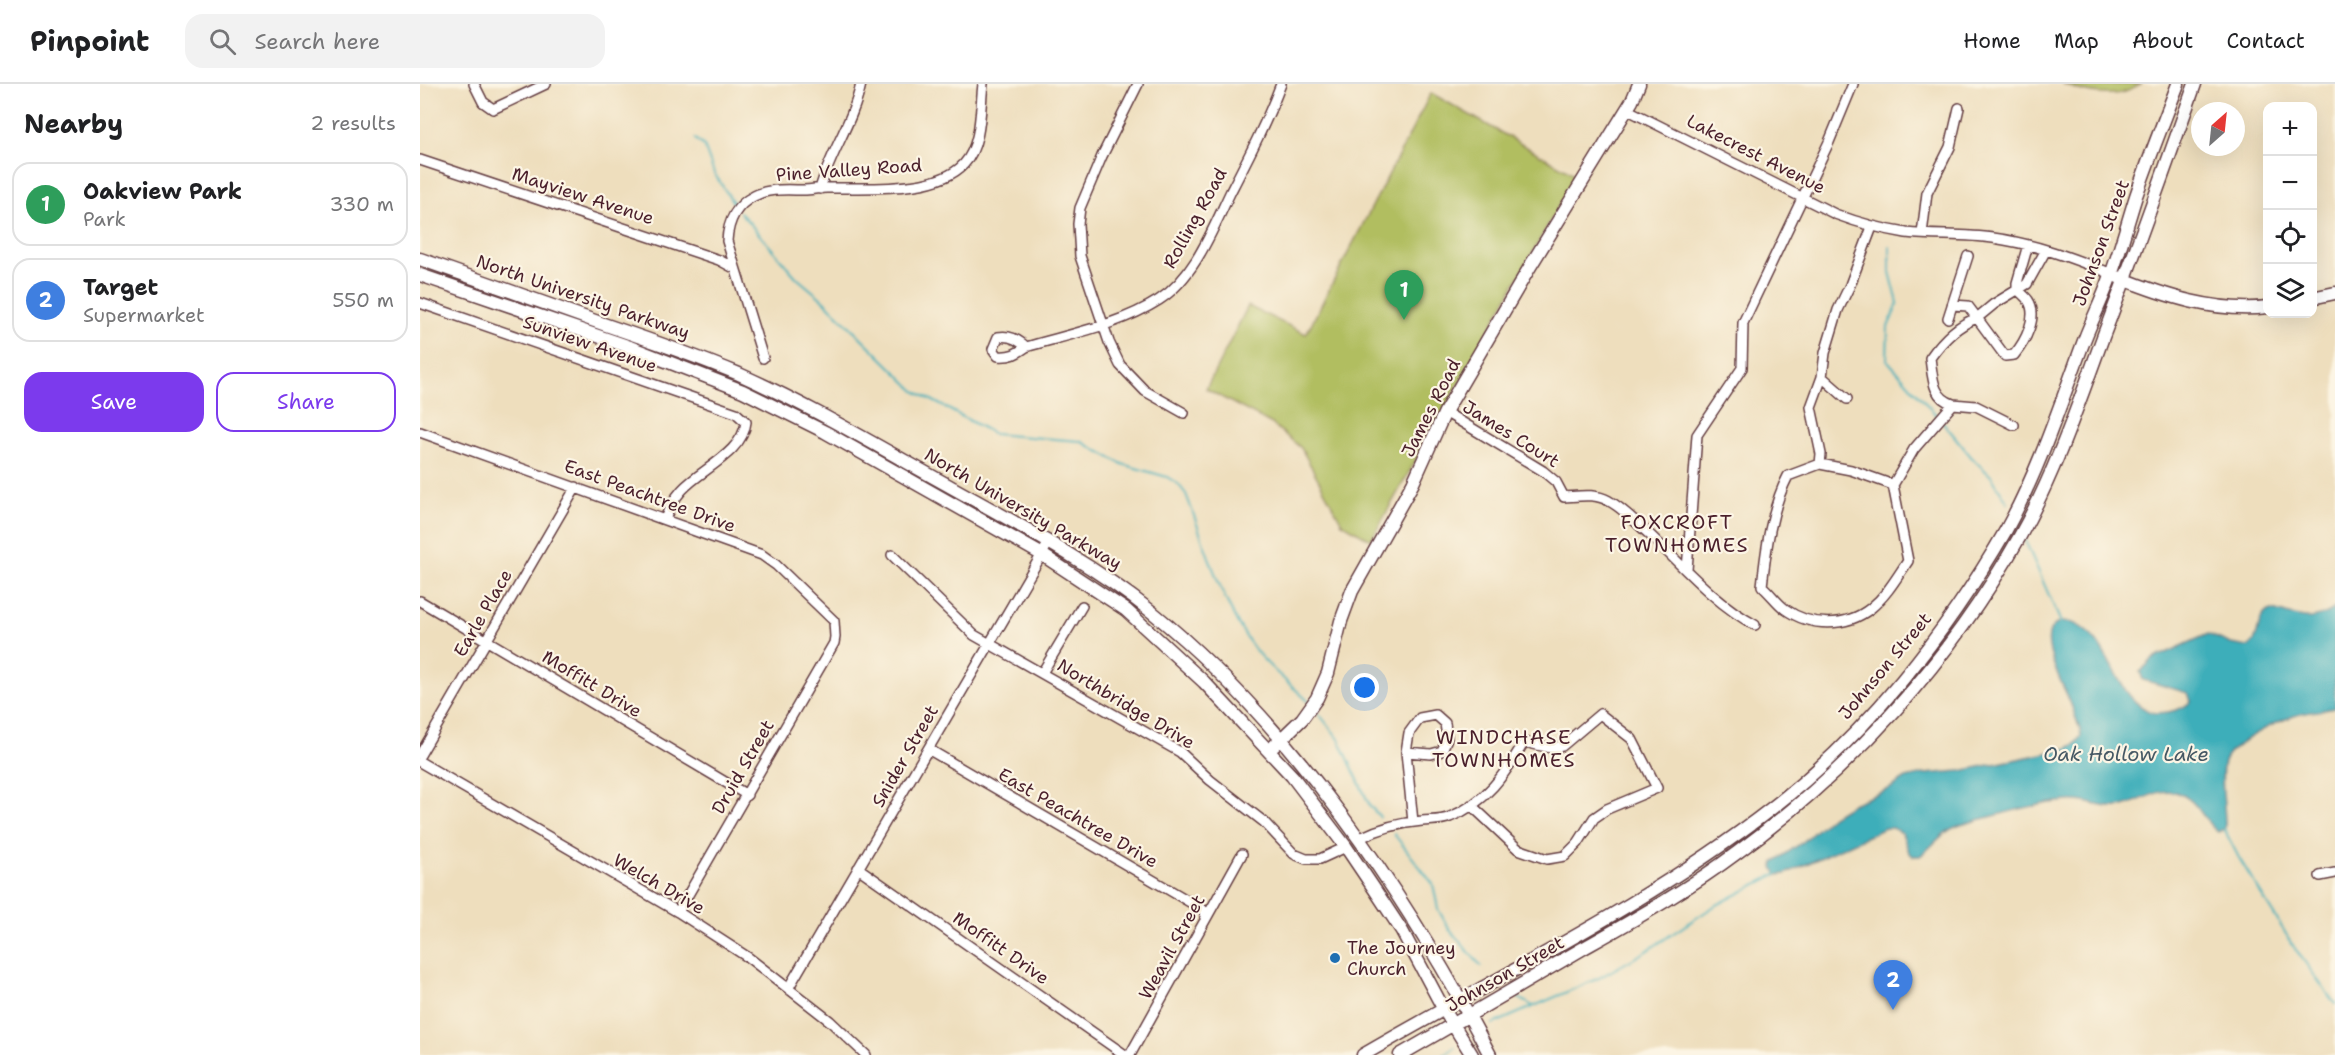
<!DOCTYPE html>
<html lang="en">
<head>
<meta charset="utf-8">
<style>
	:root { --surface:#fff; --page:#f2f2f2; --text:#202124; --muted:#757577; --line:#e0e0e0; --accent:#7c3aed }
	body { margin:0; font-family:"Shantell Sans",sans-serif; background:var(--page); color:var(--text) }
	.controls { position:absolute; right:18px; top:18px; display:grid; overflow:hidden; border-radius:12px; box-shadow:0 6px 24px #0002 }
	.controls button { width:54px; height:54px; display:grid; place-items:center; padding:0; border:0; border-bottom:2px solid var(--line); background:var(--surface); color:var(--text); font:30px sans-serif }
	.compass { position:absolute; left:1771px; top:18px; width:54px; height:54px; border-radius:50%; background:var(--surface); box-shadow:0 6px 24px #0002; rotate:27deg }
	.you { position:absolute; left:945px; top:604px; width:21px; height:21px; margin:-15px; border:4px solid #fff; border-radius:50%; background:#1a73e8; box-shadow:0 0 0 9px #1a73e833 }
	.badge { display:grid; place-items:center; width:39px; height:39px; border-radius:50%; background:var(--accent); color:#fff; font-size:20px; font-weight:700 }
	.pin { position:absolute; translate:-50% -50px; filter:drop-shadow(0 2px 3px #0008) }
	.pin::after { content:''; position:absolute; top:32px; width:21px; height:18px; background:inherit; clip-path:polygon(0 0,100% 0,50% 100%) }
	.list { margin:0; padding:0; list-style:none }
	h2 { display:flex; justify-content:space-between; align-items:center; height:78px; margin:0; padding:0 24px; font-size:26px }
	h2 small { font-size:20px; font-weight:400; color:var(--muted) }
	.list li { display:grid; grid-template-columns:39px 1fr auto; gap:18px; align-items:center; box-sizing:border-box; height:84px; margin:0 12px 12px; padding:0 12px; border:2px solid var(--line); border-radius:18px }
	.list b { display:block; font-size:22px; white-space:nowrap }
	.list p { margin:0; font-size:20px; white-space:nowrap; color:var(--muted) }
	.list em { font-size:20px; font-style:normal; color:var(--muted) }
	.actions { display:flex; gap:12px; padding:18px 24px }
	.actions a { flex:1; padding:14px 0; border:2px solid var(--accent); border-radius:18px; text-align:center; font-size:21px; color:var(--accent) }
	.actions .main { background:var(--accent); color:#fff }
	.icon { flex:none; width:33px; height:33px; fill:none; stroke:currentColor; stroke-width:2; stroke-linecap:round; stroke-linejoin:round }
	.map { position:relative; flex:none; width:1915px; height:971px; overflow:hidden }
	header { display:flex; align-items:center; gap:36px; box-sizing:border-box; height:84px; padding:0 30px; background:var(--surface); border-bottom:2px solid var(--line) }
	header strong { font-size:28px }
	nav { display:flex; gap:33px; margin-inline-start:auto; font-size:21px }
	.search { width:420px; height:54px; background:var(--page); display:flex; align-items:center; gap:15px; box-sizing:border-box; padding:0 21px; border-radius:18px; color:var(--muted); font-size:22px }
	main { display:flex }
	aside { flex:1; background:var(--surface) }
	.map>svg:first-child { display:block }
</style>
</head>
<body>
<header>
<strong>Pinpoint</strong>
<div class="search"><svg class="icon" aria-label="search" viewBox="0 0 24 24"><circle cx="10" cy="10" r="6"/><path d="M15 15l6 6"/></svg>Search here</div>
<nav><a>Home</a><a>Map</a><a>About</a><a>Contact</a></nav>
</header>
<main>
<aside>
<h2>Nearby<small>2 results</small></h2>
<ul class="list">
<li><span class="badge" style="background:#2e9e5b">1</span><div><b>Oakview Park</b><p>Park</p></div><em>330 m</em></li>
<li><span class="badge" style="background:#3f7fe0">2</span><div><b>Target</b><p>Supermarket</p></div><em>550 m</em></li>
</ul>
<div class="actions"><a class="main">Save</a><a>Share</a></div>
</aside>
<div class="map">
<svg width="1915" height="971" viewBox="0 0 1915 971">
	<rect width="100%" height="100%" fill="#fcf5e5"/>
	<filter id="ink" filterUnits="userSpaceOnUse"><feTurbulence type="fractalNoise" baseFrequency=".0167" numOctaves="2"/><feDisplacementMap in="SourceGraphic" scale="12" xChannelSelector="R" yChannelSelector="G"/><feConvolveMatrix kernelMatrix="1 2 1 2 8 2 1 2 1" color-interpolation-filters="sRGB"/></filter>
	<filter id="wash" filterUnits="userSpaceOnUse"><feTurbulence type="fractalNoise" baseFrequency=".008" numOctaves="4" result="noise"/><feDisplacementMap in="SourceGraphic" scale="24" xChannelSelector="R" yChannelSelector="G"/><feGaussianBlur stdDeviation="1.35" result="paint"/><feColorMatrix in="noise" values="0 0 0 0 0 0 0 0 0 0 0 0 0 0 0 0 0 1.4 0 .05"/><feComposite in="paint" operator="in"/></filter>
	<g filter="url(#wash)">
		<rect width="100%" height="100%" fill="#eedebd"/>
		<path fill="#b1be60" stroke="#7e6e46" stroke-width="1.5" d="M1643 0H1720C1701 17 1665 10 1643 0Z
			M1011 9 1156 91 951 456 922 439 881 364 852 340 786 305 828 222 886 250Z"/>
		<path fill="#3eaeba" stroke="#446672" stroke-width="1.5" d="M1915 524V624C1901 627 1887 628 1874 632 1856 638 1810 660 1804 678 1799 693 1806 726 1805 744L1798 748C1783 738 1778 714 1755 708 1737 703 1716 721 1698 723 1681 725 1665 715 1648 717 1619 719 1589 728 1562 735 1552 738 1540 740 1531 745 1519 752 1512 763 1500 772H1493L1489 768 1482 749 1472 744H1465L1365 790 1357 791 1353 783 1354 778 1384 757 1412 732 1430 721 1469 705 1486 694 1504 690 1540 687 1646 665 1655 660 1661 652 1660 646C1656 634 1652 622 1647 611 1640 595 1609 538 1647 538 1657 538 1671 550 1677 558 1693 579 1701 611 1725 625 1736 633 1763 627 1771 617L1768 609 1723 596 1720 588 1733 575 1788 550 1811 560 1828 563C1843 554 1833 531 1852 526 1878 533 1891 541 1915 524Z"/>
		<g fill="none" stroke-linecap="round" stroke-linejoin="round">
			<path stroke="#3eaeba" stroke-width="2" d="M275 55 284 62 294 89 316 123
				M320 128 377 194 402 215 495 307 574 350 660 357 702 380 747 393 758 400 766 410C786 462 802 523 836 567 851 586 872 601 889 618
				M1470 163V188L1478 219 1468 243 1467 276 1518 333
				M1522 337 1553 375 1571 392 1588 419
				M1604 454 1642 541
				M895 625 919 655 950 722 960 733
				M1803 743 1819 774 1874 863 1915 920
				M974 750 1013 800 1018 825 1029 845 1061 882
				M1097 913 1113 922
				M1073 940 1179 894 1225 868 1293 823 1358 789
				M1024 971 1035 963"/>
		</g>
	</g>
	<g filter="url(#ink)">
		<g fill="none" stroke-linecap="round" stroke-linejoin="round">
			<g stroke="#633c41" stroke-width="12">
				<path id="street" d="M54 0 63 18 73 25 126 0
					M718 0 682 72 660 124 658 140 660 172 689 258 700 281 725 307 764 329
					M1206 25 1415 130C1439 139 1461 145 1486 149 1515 152 1545 150 1573 154 1615 160 1653 174 1692 190
					M0 76 299 176 314 184
					M400 105C410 69 433 38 441 0
					M1502 150 1507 109 1530 63 1539 24
					M0 219 316 329 326 338C323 369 281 385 262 406 254 415 249 424 245 435
					M1532 221 1548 222 1557 234 1574 220 1607 200 1626 166
					M1528 234 1548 172
					M606 263C598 255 589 251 578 253L573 265 578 272C591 273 596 270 606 263 650 250 700 241 739 216 775 193 793 144 811 107 829 72 847 37 861 0
					M343 274 307 157C308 138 316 121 334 112 349 104 367 106 384 106 391 106 399 104 407 104 445 103 516 110 544 80 562 61 560 24 563 0
					M1427 315 1402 293 1405 269 1418 226 1430 201 1452 143
					M1533 320C1512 313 1513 294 1510 274 1522 257 1537 241 1557 234L1585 272 1594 271C1605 258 1619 232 1608 216 1605 212 1600 208 1597 205V199L1608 161
					M1025 328 1123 387 1136 398 1144 413C1160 412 1175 409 1189 417 1203 424 1216 439 1228 449 1262 481 1294 519 1335 541
					M0 348 342 471 356 481 414 537 415 553 414 559 258 828
					M1400 380 1431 386 1473 401 1488 477C1477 493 1467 511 1451 524 1426 544 1390 543 1365 525 1357 519 1350 509 1342 502 1346 465 1351 425 1368 392L1400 380 1401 370 1391 323 1402 293
					M1473 401 1494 365 1533 320 1556 322 1594 341
					M472 471 554 551 760 668 790 696 844 738 874 770 886 775H900L926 763
					M1267 486 1277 351 1322 284 1323 239 1409 58 1433 0
					M0 517 327 711
					M622 589 662 522
					M508 665 782 825 785 828V836
					M986 668 1011 670 1022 667 1027 654 1025 639 1016 631 1000 634 989 649 986 668 993 738
					M0 671 156 403
					M0 678 258 828 329 874 410 937 446 971
					M940 754C960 744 979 739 1002 737 1011 736 1021 737 1030 733 1066 719 1085 690 1104 658L1131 664 1142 662 1180 630 1212 655 1237 704 1187 725 1174 734 1158 759 1145 772 1127 775 1098 765 1051 721
					M438 784 705 971
					M1900 792 1915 789
					M369 903 629 458
					M710 971 822 770"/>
			</g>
			<g stroke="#633c41" stroke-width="15">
				<path id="secondary" d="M0 175C63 197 126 220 189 242 233 257 276 272 319 290 393 323 462 365 533 404 601 442 671 479 732 528 873 643 987 811 1070 971
					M0 191 210 263 323 307 405 348 621 470 706 526 784 598 872 692 926 763 955 806 982 847 1023 924 1052 971
					M1698 193C1745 212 1796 229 1848 223
					M1892 214 1915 209
					M854 662 882 635 897 614 908 589 921 537 932 507 993 399 1025 328 1111 181 1212 17 1219 0
					M943 971C1080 891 1226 822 1352 724 1447 650 1526 550 1586 446 1618 388 1639 324 1662 262 1671 237 1684 213 1692 188 1701 163 1708 137 1716 112 1729 74 1744 37 1758 0
					M980 971C1041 936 1101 901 1162 865 1215 835 1269 805 1318 768 1433 684 1530 577 1600 452 1635 389 1658 321 1683 253 1715 169 1745 85 1775 0"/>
			</g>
			<use href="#street" stroke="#fff" stroke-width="9"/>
			<use href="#secondary" stroke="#fff" stroke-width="12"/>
		</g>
	</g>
	<circle fill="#1f6fb2" stroke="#fcf5e5" stroke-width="2" cx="915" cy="874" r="6"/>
	<g text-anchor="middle" stroke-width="4.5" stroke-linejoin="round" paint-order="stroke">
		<g font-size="18" fill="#4a1f2b" stroke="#fcf5e5">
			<text transform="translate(1336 70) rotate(27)" y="6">Lakecrest Avenue</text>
			<text transform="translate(429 86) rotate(-4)" y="6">Pine Valley Road</text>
			<text transform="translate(163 112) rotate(18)" y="6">Mayview Avenue</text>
			<text transform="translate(775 134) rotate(-61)" y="6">Rolling Road</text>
			<text transform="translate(1681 159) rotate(-70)" y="6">Johnson Street</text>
			<text transform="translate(163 213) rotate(19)" y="6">North University Parkway</text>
			<text transform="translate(170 260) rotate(19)" y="6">Sunview Avenue</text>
			<text transform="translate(1011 324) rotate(-63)" y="6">James Road</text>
			<text transform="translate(1091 350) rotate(32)" y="6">James Court</text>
			<text transform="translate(230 412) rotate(20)" y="6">East Peachtree Drive</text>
			<text transform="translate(603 425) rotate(30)" y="6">North University Parkway</text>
			<text transform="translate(63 529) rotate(-60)" y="6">Earle Place</text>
			<text transform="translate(1465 582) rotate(-50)" y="6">Johnson Street</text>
			<text transform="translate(172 600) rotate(31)" y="6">Moffitt Drive</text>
			<text transform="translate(706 620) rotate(31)" y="6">Northbridge Drive</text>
			<text transform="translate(485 672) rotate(-60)" y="6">Snider Street</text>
			<text transform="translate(323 683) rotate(-60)" y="6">Druid Street</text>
			<text transform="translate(658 734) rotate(30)" y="6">East Peachtree Drive</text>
			<text transform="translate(239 800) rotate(30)" y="6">Welch Drive</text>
			<text transform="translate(752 863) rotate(-61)" y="6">Weavil Street</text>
			<text transform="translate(581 864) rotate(35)" y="6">Moffitt Drive</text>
			<text transform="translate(1085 890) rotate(-30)" y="6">Johnson Street</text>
		</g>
		<g font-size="18" fill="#4a1f2b" stroke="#fcf5e5" text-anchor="start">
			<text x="927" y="870">The Journey<tspan x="927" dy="21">Church</tspan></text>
		</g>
		<g font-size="20" letter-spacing="1.5" fill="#4a1f2b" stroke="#fcf5e5">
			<text x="1257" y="445">FOXCROFT<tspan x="1257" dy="23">TOWNHOMES</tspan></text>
			<text x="1084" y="660">WINDCHASE<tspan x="1084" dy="23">TOWNHOMES</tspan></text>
		</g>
		<g font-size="20" font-style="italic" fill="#455864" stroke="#fcf5e5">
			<text x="1706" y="677">Oak Hollow Lake</text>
		</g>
	</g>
</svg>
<div class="controls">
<button>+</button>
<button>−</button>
<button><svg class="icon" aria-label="locate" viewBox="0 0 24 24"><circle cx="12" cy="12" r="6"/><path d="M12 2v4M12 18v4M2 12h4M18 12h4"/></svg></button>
<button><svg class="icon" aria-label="layers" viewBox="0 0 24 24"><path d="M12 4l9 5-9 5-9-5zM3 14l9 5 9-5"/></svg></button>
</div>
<svg class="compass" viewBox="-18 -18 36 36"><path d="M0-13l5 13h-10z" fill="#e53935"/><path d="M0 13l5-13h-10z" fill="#757577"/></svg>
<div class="you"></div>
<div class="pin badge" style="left:984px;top:236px;background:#2e9e5b">1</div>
<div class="pin badge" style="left:1473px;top:926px;background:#3f7fe0">2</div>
</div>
</main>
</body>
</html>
